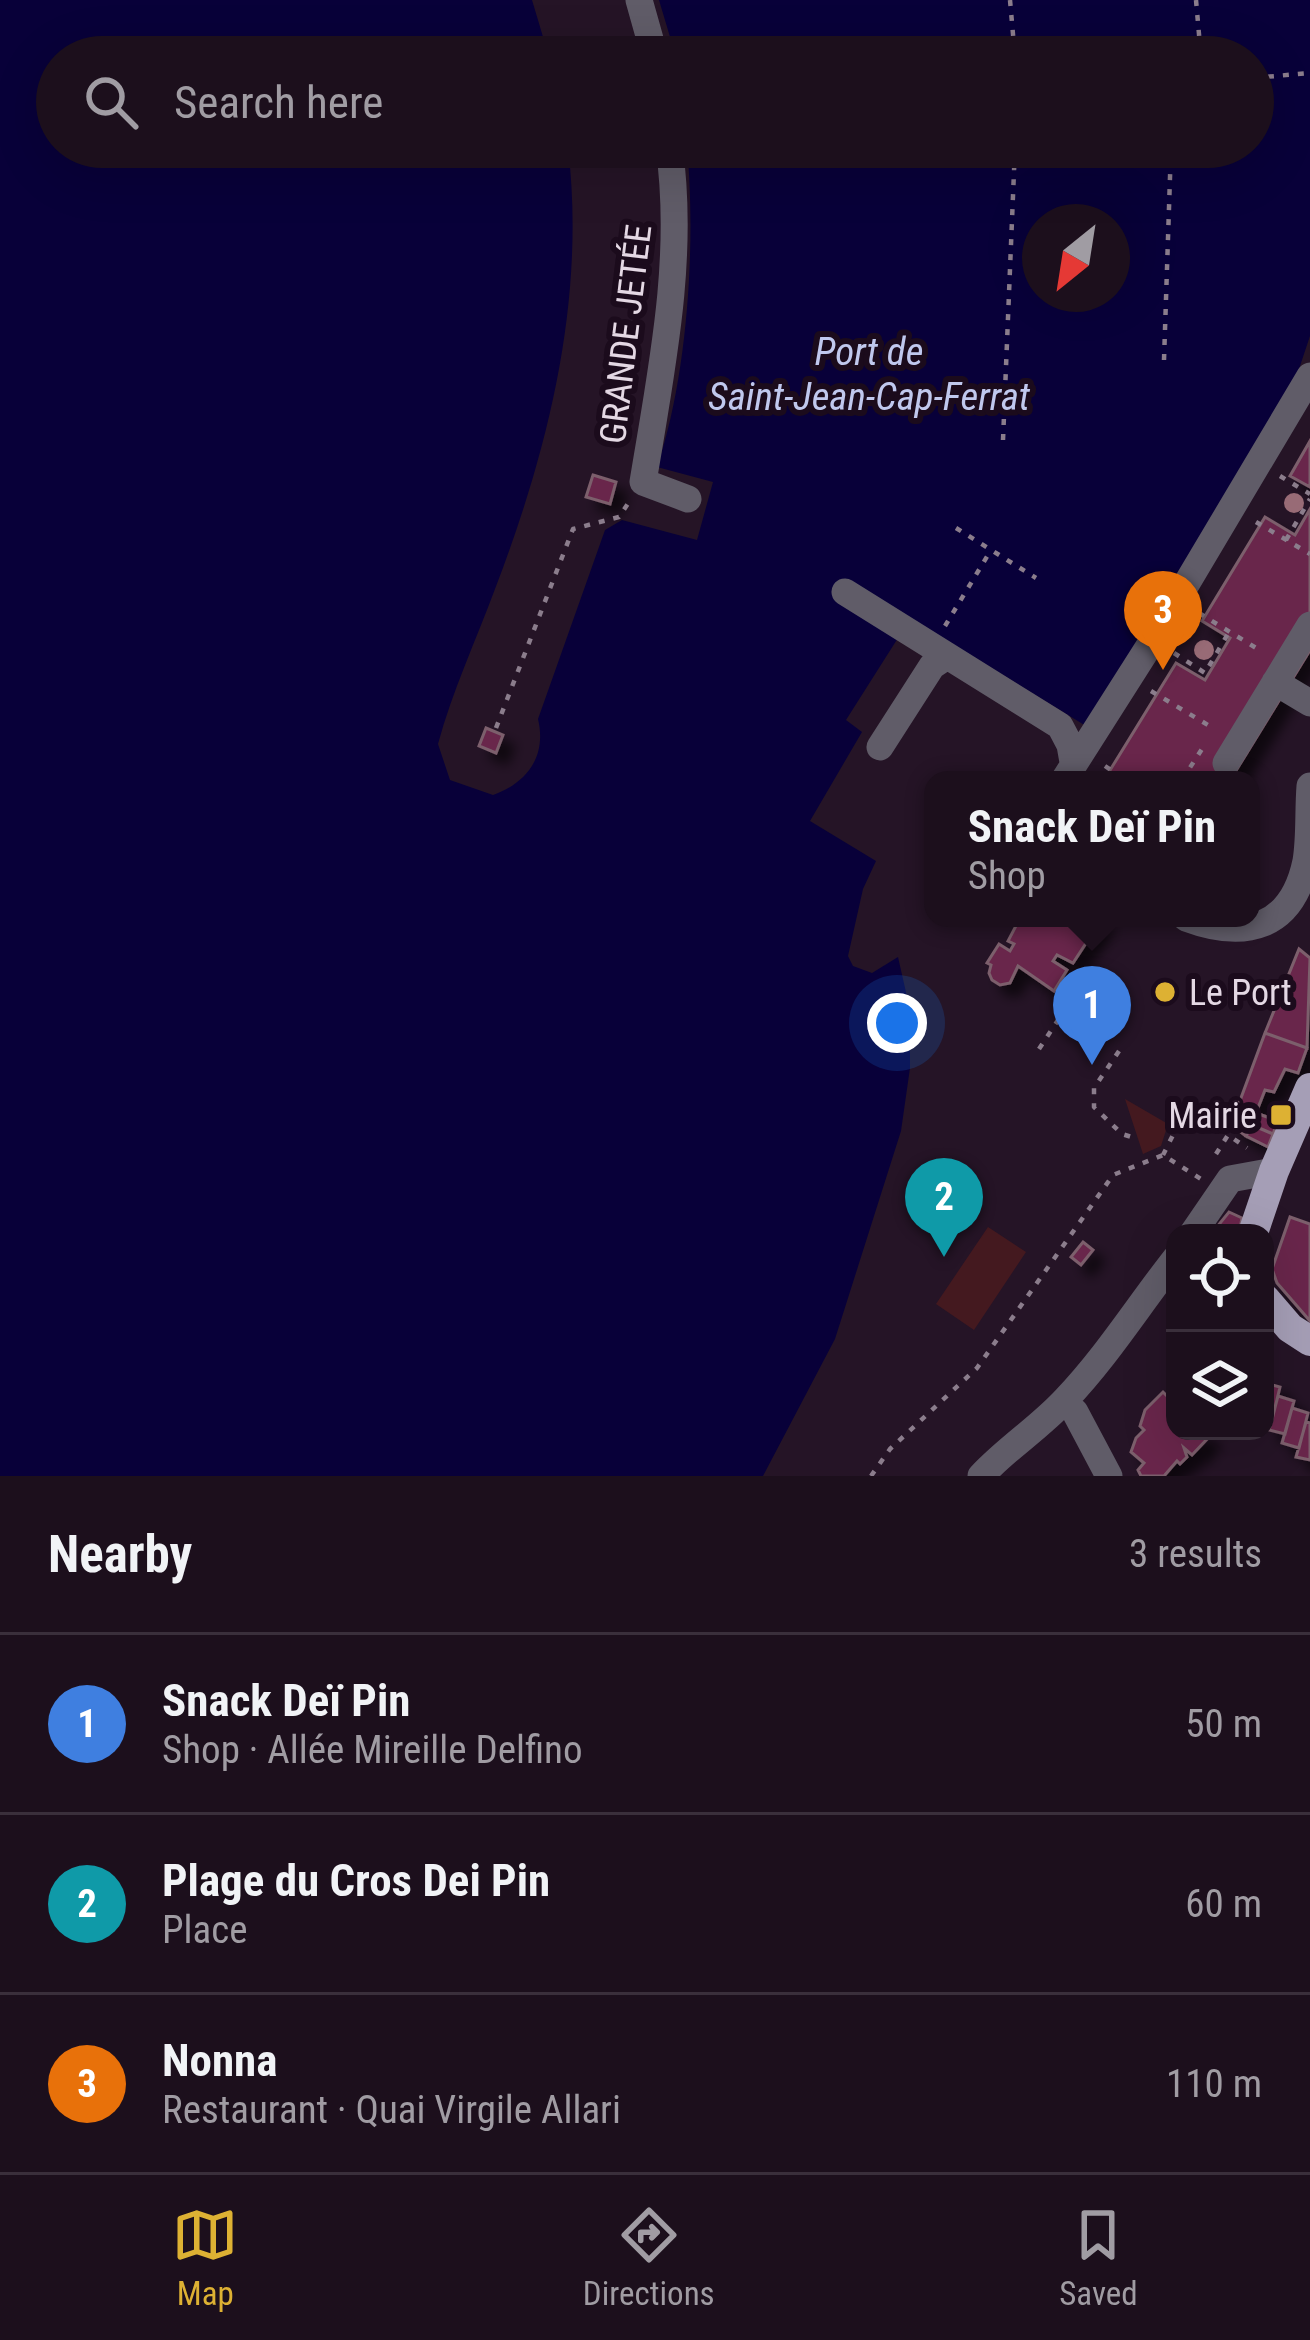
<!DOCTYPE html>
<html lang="en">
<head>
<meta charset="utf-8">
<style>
	:root { --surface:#1c0f1c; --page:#291d29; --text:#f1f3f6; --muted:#a09ca3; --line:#3a2f3b; --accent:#ddb133 }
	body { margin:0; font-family:"Roboto Condensed",sans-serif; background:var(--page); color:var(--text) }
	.controls { position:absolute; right:36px; bottom:36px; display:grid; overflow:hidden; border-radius:24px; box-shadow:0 12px 48px #0002 }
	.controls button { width:108px; height:108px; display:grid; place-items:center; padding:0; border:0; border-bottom:3px solid var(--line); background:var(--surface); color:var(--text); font:60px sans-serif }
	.compass { position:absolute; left:1022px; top:204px; width:108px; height:108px; border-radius:50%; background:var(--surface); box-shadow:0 12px 48px #0002; rotate:210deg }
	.you { position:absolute; left:897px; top:1023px; width:42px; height:42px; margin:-30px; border:9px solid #fff; border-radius:50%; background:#1a73e8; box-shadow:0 0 0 18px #1a73e833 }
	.badge { display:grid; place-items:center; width:78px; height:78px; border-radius:50%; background:var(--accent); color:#fff; font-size:39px; font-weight:700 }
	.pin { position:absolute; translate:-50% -99px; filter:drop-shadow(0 3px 6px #0008) }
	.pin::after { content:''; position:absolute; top:63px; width:42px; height:36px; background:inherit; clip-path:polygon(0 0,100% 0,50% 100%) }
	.popup { position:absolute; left:924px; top:771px; width:336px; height:156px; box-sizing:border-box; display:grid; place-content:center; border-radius:24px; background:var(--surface); filter:drop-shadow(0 3px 9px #0005); font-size:39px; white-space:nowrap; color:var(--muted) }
	.popup b { font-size:45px; color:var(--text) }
	.popup::after { content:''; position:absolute; left:50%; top:100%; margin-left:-24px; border:24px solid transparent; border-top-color:var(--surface) }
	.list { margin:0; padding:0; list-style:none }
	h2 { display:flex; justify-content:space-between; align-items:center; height:156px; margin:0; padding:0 48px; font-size:51px }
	h2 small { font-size:39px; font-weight:400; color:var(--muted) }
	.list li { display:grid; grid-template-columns:78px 1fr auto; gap:36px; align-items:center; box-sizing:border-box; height:180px; padding:0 48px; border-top:3px solid var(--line) }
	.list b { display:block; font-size:45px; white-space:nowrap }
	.list p { margin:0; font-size:39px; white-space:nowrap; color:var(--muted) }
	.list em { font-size:39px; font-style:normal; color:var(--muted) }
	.icon { flex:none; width:66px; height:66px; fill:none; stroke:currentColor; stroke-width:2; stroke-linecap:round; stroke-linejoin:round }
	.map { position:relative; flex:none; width:1310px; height:1476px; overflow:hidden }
	.search { position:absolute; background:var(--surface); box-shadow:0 12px 48px #0002; left:36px; right:36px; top:36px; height:132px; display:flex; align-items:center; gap:30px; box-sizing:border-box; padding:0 42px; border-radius:66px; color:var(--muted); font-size:45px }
	.sheet { height:696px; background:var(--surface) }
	nav { display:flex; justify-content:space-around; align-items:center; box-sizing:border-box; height:168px; border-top:3px solid var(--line); background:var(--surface); font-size:33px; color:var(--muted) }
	nav a { display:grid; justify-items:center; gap:6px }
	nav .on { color:var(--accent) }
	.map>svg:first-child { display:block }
</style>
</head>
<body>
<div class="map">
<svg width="1310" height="1476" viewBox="0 0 1310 1476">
	<defs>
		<filter id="shadow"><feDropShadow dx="11" dy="11" stdDeviation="6" flood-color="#0009"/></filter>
	</defs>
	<rect width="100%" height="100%" fill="#251426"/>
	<path fill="#44191f" d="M1125 1099 1168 1124 1161 1146 1143 1154Z
		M988 1227 1026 1252 974 1330 936 1304Z"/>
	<path fill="#080039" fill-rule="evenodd" d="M0 0H532L549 57H57V147H568C586 298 549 448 495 589 476 640 452 692 438 744L450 780 493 795C527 783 547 756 538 719L605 530 622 520 697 540 713 482 657 467C688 376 696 242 687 147H1253V57H676L659 0H1310V336L1298 372 1086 726 939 636 898 638 846 720 862 732 810 821 876 861 863 889 848 956 853 966 872 973 898 957 910 1010V1068L901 1131 835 1339 763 1476H0ZM1040 222H1112V294H1040Z"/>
	<path fill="#69274b" stroke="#7c5f6c" stroke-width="3" filter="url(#shadow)" d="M1310 441V487L1290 476Z
		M593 475 616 482 610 504 586 497Z
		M1310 509V650L1232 777 1237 780H1104L1176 663 1205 680 1230 638 1202 621 1265 517 1295 535Z
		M486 728 503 735 496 753 479 746Z
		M1066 918 1092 934 1073 963 1057 955 1053 961 1067 970 1054 991 1018 966 1010 983 1000 985 992 980 989 973 991 965 987 963 999 944 1010 951 1014 944 1008 941 1017 924 1009 918Z
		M1066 918H1102L1092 934Z
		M1299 949 1310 958 1307 1048 1265 1033Z
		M1265 1033 1307 1048 1298 1073 1285 1069 1274 1092 1265 1090 1256 1113 1278 1121 1273 1134 1252 1125 1246 1136 1231 1125Z
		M1252 1125 1273 1134 1268 1147 1246 1136Z
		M1229 1212 1242 1218 1239 1233H1212Z
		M1290 1217 1310 1224V1321L1277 1283 1272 1269Z
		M1083 1242 1093 1250 1081 1265 1071 1257Z
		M1265 1383 1280 1387 1272 1420 1265 1418Z
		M1163 1392 1175 1404V1431H1203L1209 1437 1192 1455 1184 1448 1187 1457 1180 1464 1177 1461 1164 1476H1141L1138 1470 1144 1463 1131 1452 1136 1438 1144 1430 1140 1426 1145 1410Z
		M1278 1396 1294 1401 1285 1434 1269 1430Z
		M1292 1408 1308 1413 1299 1448 1282 1443Z
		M1306 1422 1310 1423V1460L1296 1457Z"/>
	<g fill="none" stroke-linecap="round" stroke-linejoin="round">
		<path stroke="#8b7d8c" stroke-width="4.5" stroke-dasharray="6 9" stroke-linecap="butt" d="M1010 0 1015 57
			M1196 0 1201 57
			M1253 78 1310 73
			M1164 360 1171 147
			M1003 440 1015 147
			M1280 476 1310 494
			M1256 522 1310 554
			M956 528 1036 578
			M1286 540 1310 499
			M1199 613 1261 651
			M945 626 991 550
			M1174 653 1205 673 1229 632
			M1151 691 1213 728
			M496 728 573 529 619 517 629 502
			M1105 766 1126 780
			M1182 780 1202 749
			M1039 1049 1062 1014 1074 1022
			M1119 1051 1094 1088V1107L1122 1134 1138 1139
			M1216 1154 1228 1135 1247 1148
			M1163 1155 1192 1097
			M871 1476 890 1449 977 1368 1113 1175 1163 1155 1201 1179"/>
		<path stroke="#605c68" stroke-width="27" d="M639 0 655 57
			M669 147C685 258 661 372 643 482L688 499
			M845 592 1060 726 1070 745 1073 762
			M1275 682 1310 703
			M880 747 932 666 947 656
			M1226 763 1310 625
			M1064 780 1153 640 1310 376
			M1186 918C1245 940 1292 929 1306 861 1310 837 1308 811 1310 786
			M1193 1233 1230 1179 1274 1171
			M1064 1402 1075 1412 1109 1476
			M981 1476C1007 1448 1039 1428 1065 1400 1107 1356 1138 1306 1175 1259"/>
		<path stroke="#a59eb6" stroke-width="30" d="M1253 1233 1274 1171 1310 1088
			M1265 1299 1290 1328 1310 1341"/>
	</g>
	<g fill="#986b76">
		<circle cx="1294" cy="503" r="10"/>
		<circle cx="1204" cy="650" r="10"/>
	</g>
	<g fill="#ddb133" stroke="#1b0b1c" stroke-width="4.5">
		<circle cx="1165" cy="992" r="12"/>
		<rect x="1269" y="1103" width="24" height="24" rx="6"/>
	</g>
	<g text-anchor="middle" stroke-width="12" stroke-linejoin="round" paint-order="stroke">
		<g font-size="36" fill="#e4d8e4" stroke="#1b0b1c">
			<text transform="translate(625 334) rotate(-83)" y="13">GRANDE JETÉE</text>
		</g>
		<g font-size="36" fill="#e4d8e4" stroke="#1b0b1c" text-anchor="start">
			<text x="1189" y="1005">Le Port</text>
			<text x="1257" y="1128" text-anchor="end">Mairie</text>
		</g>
		<g font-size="39" font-style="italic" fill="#c0c8ee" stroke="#1b0b1c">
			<text x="869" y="365">Port de<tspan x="869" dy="45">Saint-Jean-Cap-Ferrat</tspan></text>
		</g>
	</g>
</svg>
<div class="controls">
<button><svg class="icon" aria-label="locate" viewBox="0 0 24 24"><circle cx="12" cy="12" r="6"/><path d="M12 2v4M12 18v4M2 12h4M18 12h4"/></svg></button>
<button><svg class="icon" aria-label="layers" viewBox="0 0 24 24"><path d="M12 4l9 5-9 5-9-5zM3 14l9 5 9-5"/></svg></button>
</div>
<svg class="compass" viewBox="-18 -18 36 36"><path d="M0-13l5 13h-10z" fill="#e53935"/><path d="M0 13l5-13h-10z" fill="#a09ca3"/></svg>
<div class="you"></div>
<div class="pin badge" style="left:1092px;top:1065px;background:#3f7fe0">1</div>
<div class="popup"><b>Snack Deï Pin</b>Shop</div>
<div class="pin badge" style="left:944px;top:1257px;background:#0f9aa8">2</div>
<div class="pin badge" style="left:1163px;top:670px;background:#e8710a">3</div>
<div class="search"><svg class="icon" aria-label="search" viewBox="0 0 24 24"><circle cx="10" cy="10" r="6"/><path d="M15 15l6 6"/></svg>Search here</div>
</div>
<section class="sheet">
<h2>Nearby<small>3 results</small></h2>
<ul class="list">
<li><span class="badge" style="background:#3f7fe0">1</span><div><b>Snack Deï Pin</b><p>Shop · Allée Mireille Delfino</p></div><em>50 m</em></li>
<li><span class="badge" style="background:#0f9aa8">2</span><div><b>Plage du Cros Dei Pin</b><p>Place</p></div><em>60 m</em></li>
<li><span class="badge" style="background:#e8710a">3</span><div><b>Nonna</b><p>Restaurant · Quai Virgile Allari</p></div><em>110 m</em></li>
</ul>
</section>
<nav>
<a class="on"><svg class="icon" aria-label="map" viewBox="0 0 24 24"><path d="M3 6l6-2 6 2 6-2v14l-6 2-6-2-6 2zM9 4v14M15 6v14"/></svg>Map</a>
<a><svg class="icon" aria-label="directions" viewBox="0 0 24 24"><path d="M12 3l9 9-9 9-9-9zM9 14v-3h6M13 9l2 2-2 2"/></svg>Directions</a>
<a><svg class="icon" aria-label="saved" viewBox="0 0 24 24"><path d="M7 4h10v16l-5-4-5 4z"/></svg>Saved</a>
</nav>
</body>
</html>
